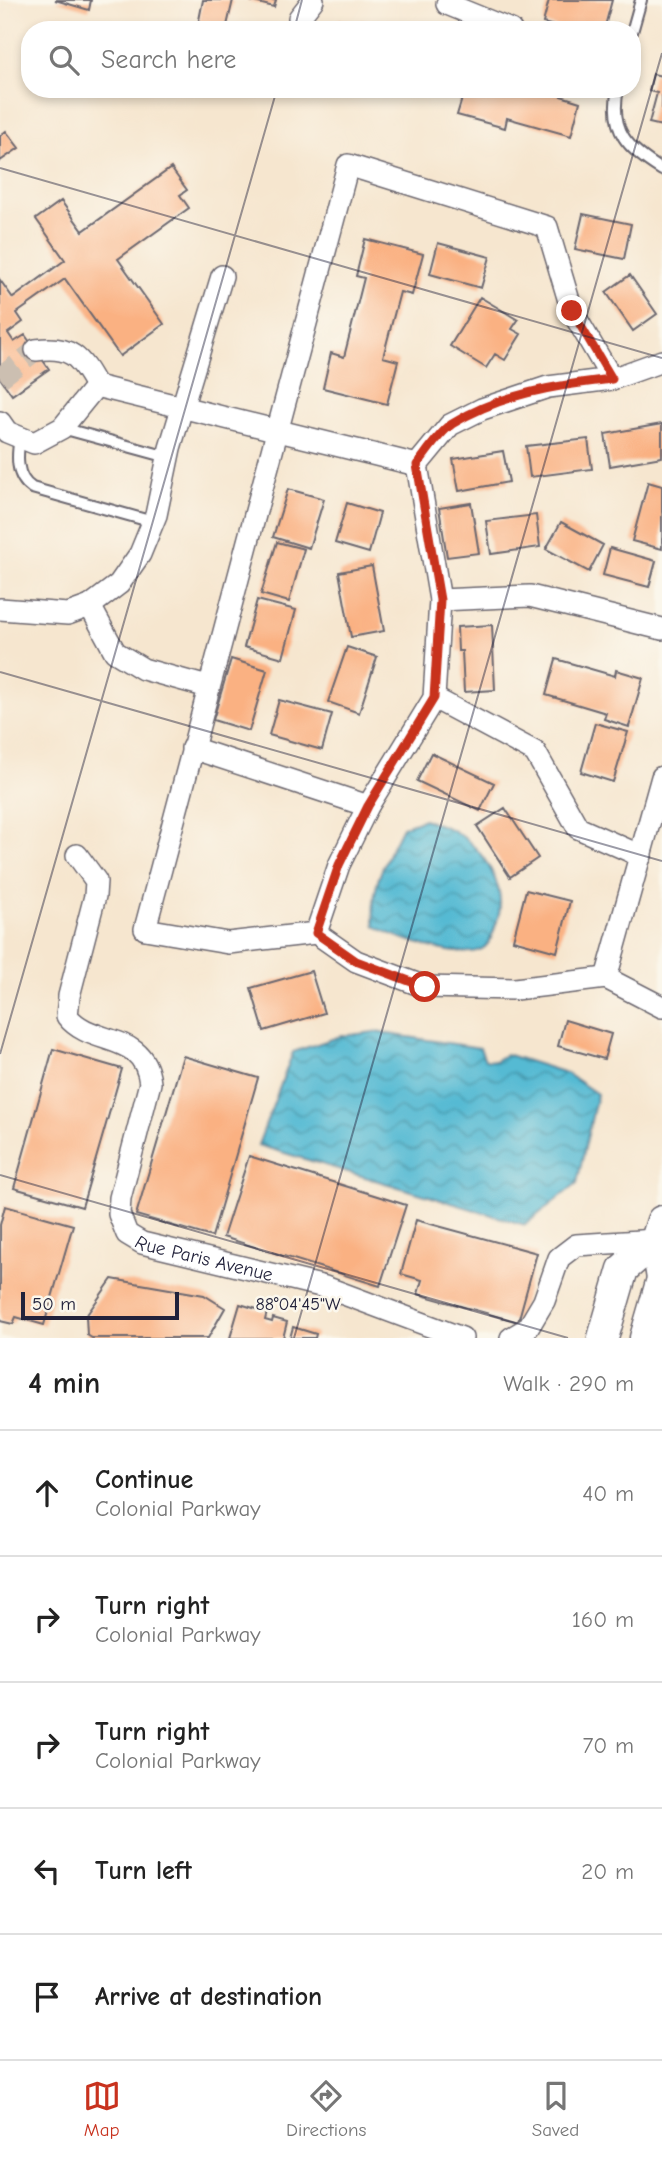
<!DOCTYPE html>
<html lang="en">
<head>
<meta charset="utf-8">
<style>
	:root { --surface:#fff; --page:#f6f6f6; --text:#222; --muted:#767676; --line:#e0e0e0; --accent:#c8321e }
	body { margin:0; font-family:"Comic Neue",sans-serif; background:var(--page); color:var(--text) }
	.scale { position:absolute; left:21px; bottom:18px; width:158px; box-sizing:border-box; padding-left:7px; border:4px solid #22223b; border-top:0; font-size:19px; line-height:24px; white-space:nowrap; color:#22223b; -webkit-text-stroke:5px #fbf7ec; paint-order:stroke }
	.stop { position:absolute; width:21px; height:21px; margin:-16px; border:5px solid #c8321e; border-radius:50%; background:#fff }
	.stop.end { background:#c8321e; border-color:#fff; box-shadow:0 2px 7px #0008 }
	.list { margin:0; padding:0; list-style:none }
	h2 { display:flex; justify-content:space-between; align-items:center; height:91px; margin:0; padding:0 28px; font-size:30px }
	h2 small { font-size:23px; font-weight:400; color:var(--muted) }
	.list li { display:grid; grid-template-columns:46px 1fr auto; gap:21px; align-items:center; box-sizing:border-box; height:126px; padding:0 28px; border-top:2px solid var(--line) }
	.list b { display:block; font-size:26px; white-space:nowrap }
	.list p { margin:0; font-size:23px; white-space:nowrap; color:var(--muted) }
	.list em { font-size:23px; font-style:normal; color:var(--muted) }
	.icon { flex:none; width:38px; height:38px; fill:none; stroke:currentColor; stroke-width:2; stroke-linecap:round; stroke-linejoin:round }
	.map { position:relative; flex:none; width:662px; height:1338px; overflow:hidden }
	.search { position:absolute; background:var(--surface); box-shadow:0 4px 10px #0003; left:21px; right:21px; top:21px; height:77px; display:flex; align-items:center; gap:18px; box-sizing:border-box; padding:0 24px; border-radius:28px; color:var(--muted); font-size:26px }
	.sheet { height:721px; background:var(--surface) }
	nav { display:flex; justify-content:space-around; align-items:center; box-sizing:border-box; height:98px; border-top:2px solid var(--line); background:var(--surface); font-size:19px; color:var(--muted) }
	nav a { display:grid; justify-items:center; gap:4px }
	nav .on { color:var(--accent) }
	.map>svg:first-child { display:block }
</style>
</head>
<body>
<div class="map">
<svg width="662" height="1338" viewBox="0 0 662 1338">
	<defs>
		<pattern id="water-waves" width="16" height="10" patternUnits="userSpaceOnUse" patternTransform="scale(1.75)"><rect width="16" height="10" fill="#54bad3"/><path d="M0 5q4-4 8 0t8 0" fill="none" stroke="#4597ac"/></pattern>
	</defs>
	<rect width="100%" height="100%" fill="#fbf7ec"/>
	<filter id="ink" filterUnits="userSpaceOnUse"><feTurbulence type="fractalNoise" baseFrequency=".0143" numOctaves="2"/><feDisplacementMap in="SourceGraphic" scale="14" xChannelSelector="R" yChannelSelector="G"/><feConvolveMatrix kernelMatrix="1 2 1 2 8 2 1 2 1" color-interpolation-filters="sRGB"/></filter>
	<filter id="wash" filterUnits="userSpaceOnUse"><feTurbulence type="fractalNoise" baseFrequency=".00686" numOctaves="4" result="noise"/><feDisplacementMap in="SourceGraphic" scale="28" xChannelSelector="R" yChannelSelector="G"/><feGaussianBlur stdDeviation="1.57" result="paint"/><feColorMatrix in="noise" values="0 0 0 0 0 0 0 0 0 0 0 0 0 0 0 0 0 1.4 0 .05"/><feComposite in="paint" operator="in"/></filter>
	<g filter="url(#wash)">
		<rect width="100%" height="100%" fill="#f6e6cf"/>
		<path fill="url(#water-waves)" stroke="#3b6e87" stroke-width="2" d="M424 819C433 823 445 826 454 831 483 848 509 888 497 921 494 930 491 944 482 949 460 961 396 938 375 926 368 890 386 859 402 827Z
			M375 1032 480 1048 485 1060 495 1061 506 1054 566 1073 597 1094 577 1183 525 1225 258 1145 293 1052 341 1036Z"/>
		<g id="blocks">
			<path fill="#fab182" d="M55 0H91L89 10Z
				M203 0H233L226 30H197Z
				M246 0H276L274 7Z
				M549 0H612L604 30H569L543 23Z
				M339 19 360 25 361 20 381 26 379 30H336Z
				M653 74 662 76V126L649 123 657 93 649 91Z
				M458 89H563L561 96 580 102 571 136 507 118 505 128 457 115 464 92Z
				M6 131 19 148 0 161V136Z
				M171 168 187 190 180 195 189 208 118 259 164 324 120 356 65 279 17 313 23 322 8 333 14 342 25 335 49 369 12 395 0 378V280L13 298 65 260 36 219 61 201 83 231Z
				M583 214 631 224 624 259 575 249Z
				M365 239 423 254 412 295 400 292 383 357 398 361 387 404 323 388 331 353 344 357 364 278 356 276Z
				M438 243 490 257 481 288 430 274Z
				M630 275 657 314 633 331 606 292Z
				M480 297 518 320 512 329 521 334 505 360 495 354 486 368 450 346Z
				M662 424V457L610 466 605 434Z
				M588 439 592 469 530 477 526 446Z
				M503 451 509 482 459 491 453 459Z
				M648 482 662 486V549L632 541Z
				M288 489 324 499 309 548 273 537Z
				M347 503 380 513 369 553 335 543Z
				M471 503 479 553 447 557 439 508Z
				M536 515 540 547 491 554 486 521Z
				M561 522 603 545 589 572 546 549Z
				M277 542 304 549 289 602 261 594Z
				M610 548 656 561 649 587 603 575Z
				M372 566 384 631 351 637 339 572Z
				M257 600 296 610 283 658 244 647Z
				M492 625 495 690 464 692 462 651H458L457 627Z
				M347 647 377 657 359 713 328 702Z
				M231 659 267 670 249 731 213 720Z
				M556 659 615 676 616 670 643 678 629 727 604 719 606 713 546 695Z
				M279 700 332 714 322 750 269 735Z
				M595 723 628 732 613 782 581 772Z
				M431 753 494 783 480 811 417 781Z
				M505 808 538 858 510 877 477 826Z
				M526 890 570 901 557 952 513 940Z
				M311 971 324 1013 264 1031 251 988Z
				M565 1020 611 1034 604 1059 558 1046Z
				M53 1049 122 1069 82 1207 14 1188Z
				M183 1056 258 1078 212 1237 136 1215Z
				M249 1156 406 1205 380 1286 223 1237Z
				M5 1206 73 1225 44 1325 16 1317 13 1324 0 1321V1225Z
				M416 1220 537 1253 518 1322 418 1294 422 1280 401 1274Z
				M112 1279 204 1295 225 1308 208 1338H92L87 1335 86 1316Z
				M240 1304 267 1312 265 1320 272 1322 273 1318 287 1322 283 1338H230Z
				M293 1327 316 1334 315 1338H290Z"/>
		</g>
	</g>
	<g filter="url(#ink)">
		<use href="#blocks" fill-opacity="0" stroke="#6c676f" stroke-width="2"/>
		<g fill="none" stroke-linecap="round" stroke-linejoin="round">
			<path stroke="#ccbfb1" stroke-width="21" stroke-dasharray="21 10" stroke-linecap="butt" d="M0 378 36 350"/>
			<g stroke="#6c676f" stroke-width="14">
				<path id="lane" d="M632 32 641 0
					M618 89C609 131 628 149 662 170
					M62 428 168 457
					M20 437C17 455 15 477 32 488L153 522"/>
			</g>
			<g stroke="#6c676f" stroke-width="24">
				<g id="street">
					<path d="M449 0 447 4 511 30"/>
					<path d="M299 18 313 0"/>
					<path d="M36 350C71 345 80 357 96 386L417 465"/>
					<path d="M0 422 7 432 34 443 62 428 96 386"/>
					<path d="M417 465 440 600 434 698 368 806 339 865 316 933 356 961 425 987 515 989 606 978 662 1007"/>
					<path d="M417 465 450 425 482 409 548 387 612 379 662 361"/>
					<path d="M440 600 530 596 662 629"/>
					<path d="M90 606 115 652 143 669 208 687"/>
					<path d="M0 609 68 614 90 606 119 584 140 554 156 515 170 448 222 276"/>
					<path d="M434 698 535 752 578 828 641 856"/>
					<path d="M192 748 368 806"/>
					<path id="s1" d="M77 855 96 881 95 896 69 996 67 1016C92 1048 144 1030 150 1083L120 1198 119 1214 127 1234 142 1243 325 1287 462 1338"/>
					<path d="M316 933 228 943 145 929 348 165 547 227 572 311 612 379"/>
					<path d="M606 978 662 777"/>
					<path d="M511 1338 528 1328 544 1301 559 1258 576 1245 656 1240"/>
				</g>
			</g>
			<g stroke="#6c676f" stroke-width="33">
				<path id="secondary" d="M603 1338 623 1269 656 1240
					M645 1338 662 1279 656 1240 662 1221"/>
			</g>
			<use href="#lane" stroke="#fff" stroke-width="10"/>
			<use href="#street" stroke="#fff" stroke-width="21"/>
			<use href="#secondary" stroke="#fff" stroke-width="30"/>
		</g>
	</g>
	<g fill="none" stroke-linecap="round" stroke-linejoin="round" filter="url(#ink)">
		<path stroke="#c8321e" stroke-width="9" d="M425 987 356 961 316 933 339 865 368 806 434 698 440 600 417 465C427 452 439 433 452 424 500 394 557 385 612 379L572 311"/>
	</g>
	<path fill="none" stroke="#22223b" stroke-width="2" stroke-opacity="0.45" d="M294 30 302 0M0 168 662 358M0 672 662 861M0 1054 277 89M0 1175 568 1338M294 1338 662 53"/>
	<g text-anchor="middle" stroke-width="5" stroke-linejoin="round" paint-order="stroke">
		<g font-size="19" fill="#22223b" stroke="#fbf7ec">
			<text dy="7" stroke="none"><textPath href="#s1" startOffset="522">Rue Paris Avenue</textPath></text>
		</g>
	</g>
	<g font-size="18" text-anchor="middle" fill="#22223b" stroke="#fbf7ec" stroke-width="5" stroke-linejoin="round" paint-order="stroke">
		<text x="298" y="1310">88°04'45"W</text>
	</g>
</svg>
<div class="scale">50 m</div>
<div class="stop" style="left:425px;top:987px"></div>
<div class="stop end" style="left:572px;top:311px"></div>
<div class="search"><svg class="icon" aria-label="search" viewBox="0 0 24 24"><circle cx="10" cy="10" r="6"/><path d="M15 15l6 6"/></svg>Search here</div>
</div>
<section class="sheet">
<h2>4 min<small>Walk · 290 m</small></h2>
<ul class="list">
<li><svg class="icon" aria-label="ahead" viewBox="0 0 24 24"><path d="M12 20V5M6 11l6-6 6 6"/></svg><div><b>Continue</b><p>Colonial Parkway</p></div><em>40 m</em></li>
<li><svg class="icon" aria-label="right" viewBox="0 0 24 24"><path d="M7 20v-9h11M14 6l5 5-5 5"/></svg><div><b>Turn right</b><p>Colonial Parkway</p></div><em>160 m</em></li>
<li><svg class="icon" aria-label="right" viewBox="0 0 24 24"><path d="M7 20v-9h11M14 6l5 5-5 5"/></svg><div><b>Turn right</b><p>Colonial Parkway</p></div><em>70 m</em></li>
<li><svg class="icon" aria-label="left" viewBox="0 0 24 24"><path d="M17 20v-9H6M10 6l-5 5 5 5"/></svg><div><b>Turn left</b></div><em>20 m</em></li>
<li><svg class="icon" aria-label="arrive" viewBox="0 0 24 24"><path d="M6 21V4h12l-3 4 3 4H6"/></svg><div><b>Arrive at destination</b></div></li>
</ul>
</section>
<nav>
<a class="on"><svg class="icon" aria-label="map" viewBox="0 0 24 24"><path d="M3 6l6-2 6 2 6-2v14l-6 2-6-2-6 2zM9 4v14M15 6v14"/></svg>Map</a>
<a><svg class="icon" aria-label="directions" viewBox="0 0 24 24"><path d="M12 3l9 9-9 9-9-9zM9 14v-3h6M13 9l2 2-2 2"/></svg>Directions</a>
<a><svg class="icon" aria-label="saved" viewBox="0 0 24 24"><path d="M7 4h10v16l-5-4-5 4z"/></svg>Saved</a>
</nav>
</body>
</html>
